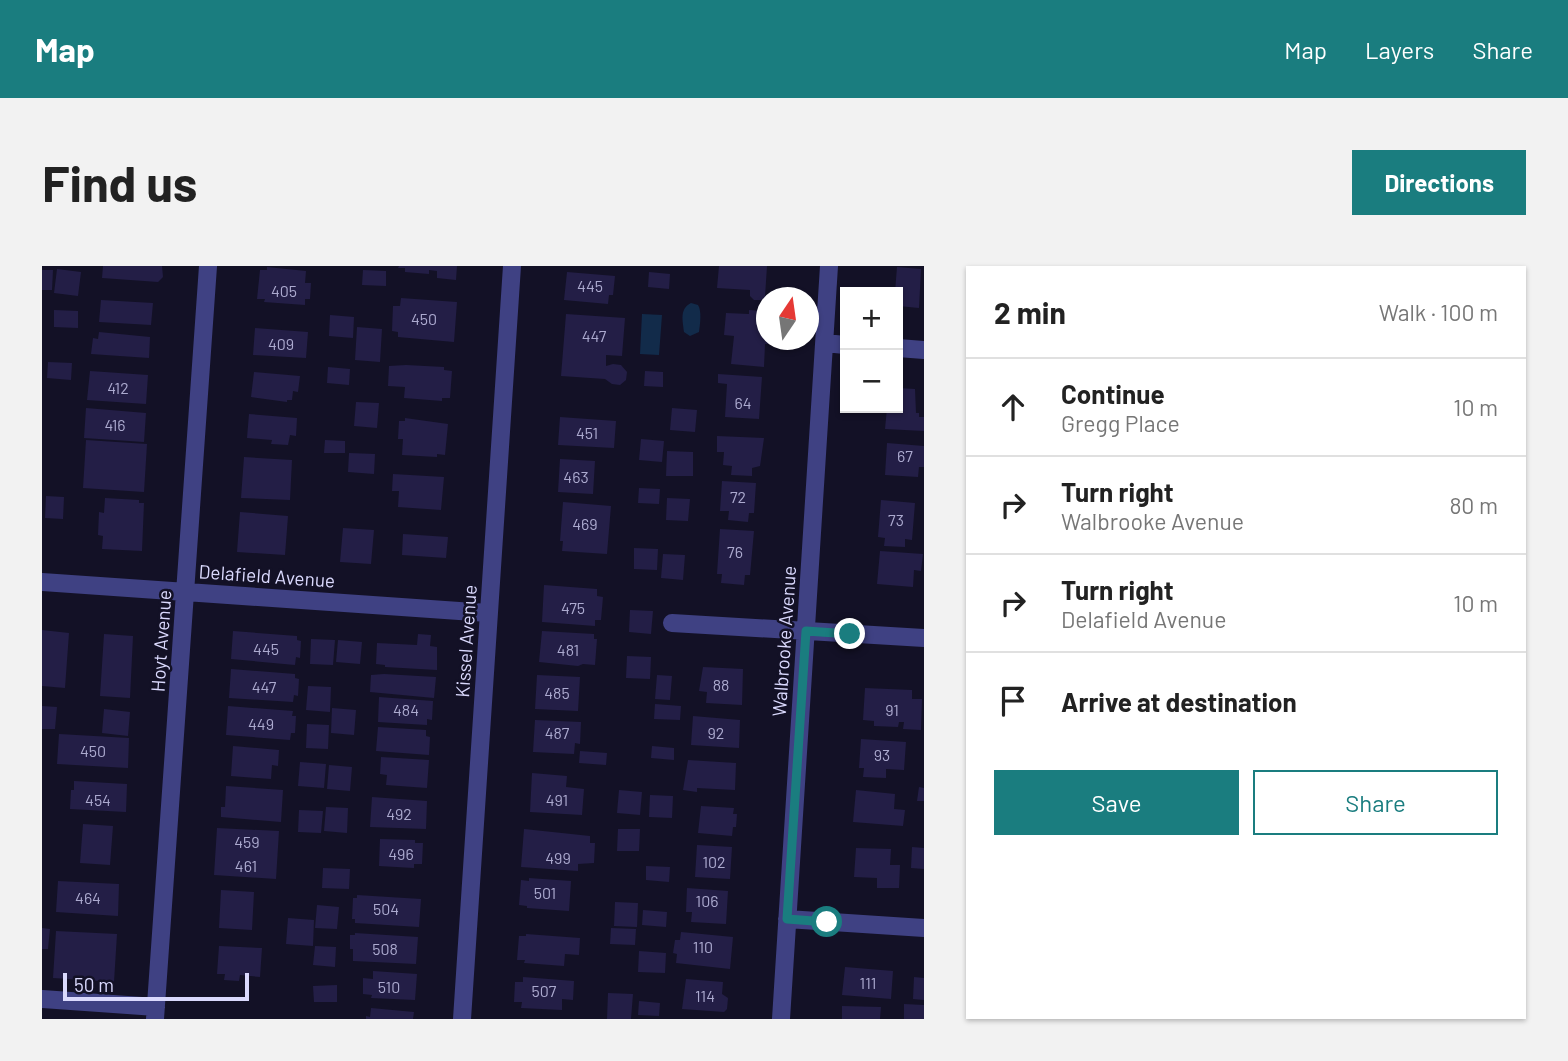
<!DOCTYPE html>
<html lang="en">
<head>
<meta charset="utf-8">
<style>
	:root { --surface:#fff; --page:#f2f2f2; --text:#222; --muted:#767676; --line:#e0e0e0; --accent:#1a7d7f }
	body { margin:0; font-family:Barlow,sans-serif; background:var(--page); color:var(--text) }
	.controls { position:absolute; right:21px; top:21px; display:grid; overflow:hidden; border-radius:0px; box-shadow:0 2px 5px #0004 }
	.controls button { width:63px; height:63px; display:grid; place-items:center; padding:0; border:0; border-bottom:2px solid var(--line); background:var(--surface); color:var(--text); font:35px sans-serif }
	.compass { position:absolute; left:714px; top:21px; width:63px; height:63px; border-radius:50%; background:var(--surface); box-shadow:0 2px 5px #0004; rotate:13deg }
	.scale { position:absolute; left:21px; bottom:18px; width:186px; box-sizing:border-box; padding-left:7px; border:4px solid #dad9fd; border-top:0; font-size:19px; line-height:24px; white-space:nowrap; color:#dad9fd; -webkit-text-stroke:5px #131126; paint-order:stroke }
	.stop { position:absolute; width:21px; height:21px; margin:-16px; border:5px solid #1a7d7f; border-radius:50%; background:#fff }
	.stop.end { background:#1a7d7f; border-color:#fff; box-shadow:0 2px 7px #0008 }
	.list { margin:0; padding:0; list-style:none }
	h2 { display:flex; justify-content:space-between; align-items:center; height:91px; margin:0; padding:0 28px; font-size:30px }
	h2 small { font-size:23px; font-weight:400; color:var(--muted) }
	.list li { display:grid; grid-template-columns:46px 1fr auto; gap:21px; align-items:center; box-sizing:border-box; height:98px; padding:0 28px; border-top:2px solid var(--line) }
	.list b { display:block; font-size:26px; white-space:nowrap }
	.list p { margin:0; font-size:23px; white-space:nowrap; color:var(--muted) }
	.list em { font-size:23px; font-style:normal; color:var(--muted) }
	.actions { display:flex; gap:14px; padding:21px 28px }
	.actions a { flex:1; padding:16px 0; border:2px solid var(--accent); border-radius:0px; text-align:center; font-size:24px; color:var(--accent) }
	.actions .main { background:var(--accent); color:#fff }
	.icon { flex:none; width:38px; height:38px; fill:none; stroke:currentColor; stroke-width:2; stroke-linecap:round; stroke-linejoin:round }
	.map { position:relative; flex:none; width:882px; height:753px; overflow:hidden; border-radius:0px }
	header { display:flex; align-items:center; gap:42px; box-sizing:border-box; height:98px; padding:0 35px; background:var(--accent); color:#fff }
	header strong { font-size:33px }
	nav { display:flex; gap:38px; margin-inline-start:auto; font-size:24px }
	.intro { display:flex; align-items:center; justify-content:space-between; box-sizing:border-box; height:168px; padding:0 42px }
	h1 { margin:0; font-size:49px }
	.button { padding:18px 32px; border-radius:0px; background:var(--accent); color:#fff; font-size:24px; font-weight:700 }
	main { display:flex; gap:42px; padding:0 42px }
	aside { flex:1; background:var(--surface); border-radius:0px; box-shadow:0 2px 5px #0004 }
	.map>svg:first-child { display:block }
</style>
</head>
<body>
<header>
<strong>Map</strong>
<nav><a>Map</a><a>Layers</a><a>Share</a></nav>
</header>
<div class="intro"><h1>Find us</h1><a class="button">Directions</a></div>
<main>
<div class="map">
<svg width="882" height="753" viewBox="0 0 882 753">
	<rect width="100%" height="100%" fill="#131126"/>
	<path fill="#122b4a" d="M649 37 656 39C660 45 658 59 657 66L648 70 642 66C641 55 637 43 649 37Z
		M600 48 620 49 617 89 598 88Z"/>
	<path fill="#231e46" d="M61 0H120L121 11 116 16 60 12Z
		M357 0H415L414 14 395 12V5L387 4V8L363 6V2H356Z
		M677 0H725L723 31 719 34H712L708 30V24L675 22Z
		M225 1 264 5 263 17H269L268 33H263V39L222 36 223 33H215L218 4H225Z
		M855 1 879 3 877 42 856 40V26H853Z
		M15 3 39 6 36 30 12 27Z
		M0 4H11L10 24H0Z
		M321 4 344 5V20L320 19Z
		M525 6 573 10 571 29H567L566 38 522 34Z
		M607 6 628 8 627 23 606 21Z
		M359 32 415 36 412 76 356 71V66L350 65 351 40H358Z
		M59 34 111 37 109 59 57 56Z
		M12 44 36 45V62L12 61Z
		M707 44 724 45V74H730V78H723L722 101 689 98 692 70 682 69 684 47 707 48Z
		M524 48 583 52 580 90 564 89V100L571 98 579 99 585 106 584 114 578 119 570 118 563 113 519 110Z
		M288 49 312 51 311 72 287 70Z
		M315 61 340 63 338 96 313 94Z
		M213 62 266 66 264 92 211 89Z
		M57 66 108 71 107 92 49 88 51 72 56 73Z
		M6 96 30 97 29 114 5 112Z
		M364 99 402 101V104L410 105 408 132H400V135L362 132 363 121 346 120 347 100Z
		M286 101 308 103 307 119 285 117Z
		M48 105 106 109 104 138 45 134Z
		M603 105 621 106V121L602 120Z
		M212 106 258 110 256 126 251 125 250 134H245V136L209 131Z
		M676 108 720 111 717 153 683 151 685 118 676 117Z
		M856 122 873 123 874 147H877V151H882V165L843 163 845 142H856Z
		M314 136 337 137 335 162 312 160Z
		M44 142 104 147 102 176 42 172Z
		M630 142 655 144 653 166 628 164Z
		M207 148 255 152 254 170 248 169 246 179 229 178 230 174 205 172Z
		M518 151 574 155 572 182 516 179Z
		M363 152 406 158 403 189 395 188V191L360 189 361 173H356L357 155H363Z
		M675 170 722 172 718 200 710 202V210L689 209 690 200 681 199 682 186H675Z
		M599 173 622 175 620 196 597 194Z
		M44 174 105 178 102 226 41 222Z
		M283 174 303 175V187H282Z
		M845 177 882 180V201H877L876 211 843 209Z
		M625 185 651 186V210H624Z
		M307 187 333 188 332 208 306 206Z
		M202 191 250 194 248 234 199 232Z
		M518 193 553 195 551 228 516 226Z
		M351 208 402 211 399 244 356 241 357 225H350Z
		M680 215 714 217 712 247H707L706 256 686 254 687 245H678Z
		M597 222 618 223 617 238 596 237Z
		M4 230 22 231 21 253 3 252Z
		M63 232 97 234V237H102L100 285 60 283 61 270 56 269 57 246 62 247Z
		M625 232 648 233 646 255 624 254Z
		M839 234 873 237 870 274 863 273V281L842 280 843 272 836 271Z
		M521 236 569 240 565 288 520 285 521 275H518Z
		M198 246 246 250 243 289 195 286Z
		M301 262 332 264 329 298 298 296Z
		M678 263 712 265 708 309H703L702 319 679 317 680 308H675Z
		M361 268 406 271 404 292 360 289Z
		M592 282 616 283 615 304 592 303Z
		M838 285 881 288 879 305 872 304 871 321 835 318Z
		M621 288 643 289 641 314 619 312Z
		M502 319 555 323V330L561 331 559 354H553V360L500 356Z
		M588 344 611 345 609 368 587 366Z
		M0 364 27 367 23 422 0 420Z
		M191 365 255 370V374L259 375 258 392 254 391 253 399 189 393Z
		M500 365 552 368V373H555L553 399 541 398 536 400 497 396Z
		M62 368 91 370 88 432 58 430Z
		M376 368 389 369 388 380 395 381V404L343 401V399L334 398 335 377 375 379Z
		M269 373 293 374 291 399 268 398Z
		M296 374 320 376 318 398 294 396Z
		M585 390 609 391 608 413 584 412Z
		M661 401 701 403 700 439 664 437 665 426 657 425Z
		M189 403 253 408V412L257 413 256 430 252 429 251 436 187 432Z
		M342 408 394 411 392 432 328 426 329 409Z
		M495 409 538 411 536 445 493 443Z
		M615 409 630 410 628 434 613 433Z
		M266 420 289 421 288 446 264 444Z
		M823 422 870 424V433H880L879 464 861 463 862 456H857L856 461 832 460V455L821 454Z
		M337 431 391 435 390 454 385 453V459L336 456Z
		M613 438 639 440 638 454 612 453Z
		M0 440 15 441 13 463H0Z
		M186 440 251 445 250 450H254L253 467H249L248 474 184 469Z
		M290 442 314 444 312 469 289 467Z
		M62 443 88 446 86 470 60 467Z
		M651 450 698 454 697 482 649 479Z
		M493 454 539 456 538 478 533 477 532 488 491 486Z
		M265 458 287 459 286 483 264 482Z
		M336 461 384 464V470L388 471 387 489 334 485Z
		M17 468 87 472 86 502 15 498Z
		M819 473 864 476 862 504 844 503V512L821 511 822 502H817Z
		M191 480 237 484 236 500 230 499 229 513 189 510Z
		M610 480 632 482V494L609 492Z
		M538 485 565 487 564 499 537 497Z
		M339 491 387 494 385 522 344 519 345 509 338 508Z
		M646 494 694 497 693 524 655 522V526L641 524Z
		M258 496 284 498 282 522 256 520Z
		M287 499 310 501 308 525 285 523Z
		M490 507 525 510 524 521 542 523 540 549 488 546Z
		M32 515 85 518 84 546 28 543 29 524H32Z
		M184 520 241 524 239 556 179 551V541H183Z
		M877 521 882 522V535H875Z
		M577 524 600 526 598 549 575 547Z
		M814 524 853 528 852 543 863 544 861 560 811 556Z
		M608 529 631 530 630 552 607 551Z
		M330 531 385 535 384 563 328 561Z
		M659 540 692 542 691 548H695L694 561H691L690 570 656 567Z
		M284 541 306 542 305 567 282 565Z
		M257 544 281 545 279 567 256 566Z
		M41 558 71 560 68 599 38 597Z
		M175 562 237 565 234 613 172 609Z
		M482 563 548 570V577H553L552 597 536 598V605L479 601Z
		M576 563H598L597 585H575Z
		M338 573 373 574V577H381L380 598H372V602L337 600Z
		M655 579 690 581 688 613 653 611Z
		M870 581 882 582V603L869 602Z
		M814 582 849 583 848 599H858L857 622H835V612L812 611Z
		M604 600 628 601 627 616 604 614Z
		M281 602 308 603 307 623 280 622Z
		M487 612 529 615 527 645 485 642V640L477 639 479 614 487 615Z
		M16 615 77 618 76 650 14 646Z
		M645 622 686 625 684 658 649 656 650 646H644Z
		M179 624 212 626 210 664 177 662Z
		M315 629 379 633 377 661 313 657V653H310L311 632H315Z
		M573 636 596 637 595 661 572 660Z
		M275 639 297 641 295 663 273 662Z
		M601 644 625 646 624 661 600 659Z
		M246 652 272 654 271 680 244 678Z
		M0 662 8 663 6 683H0Z
		M569 662 594 663 593 679 568 678Z
		M14 665 75 668 72 716 11 712Z
		M639 666 691 671 688 703 634 697 635 688 631 687 633 674H638Z
		M313 667 376 671 374 698 311 695V683H308V669H313Z
		M484 668 538 672 537 689 523 688 522 700 482 697 483 694H475L477 670H484Z
		M177 680 220 682 218 711 198 709 197 715 182 714 183 708H175Z
		M273 680 294 681 293 701 271 699Z
		M597 685 624 687 623 707 596 706Z
		M803 701 851 705 849 733 800 729Z
		M331 705 375 708 373 734 329 732 330 729 321 728V712L331 713Z
		M481 711 532 715 531 734 520 733V744L479 742 480 736H472L473 716H481Z
		M872 711 882 712V734L871 733Z
		M644 713 681 716 680 728 686 732 685 743 682 746 640 743Z
		M295 719V736H272L271 720Z
		M566 727 591 728 589 753H565Z
		M597 735 618 737 617 750 596 749Z
		M862 738 882 739V753H862Z
		M800 740 839 741 838 753H800Z
		M329 742 372 746 371 753H324V750L328 751Z"/>
	<g fill="none" stroke-linecap="round" stroke-linejoin="round">
		<path stroke="#3f4183" stroke-width="18" d="M783 77 803 79
			M856 82 882 84
			M0 316 446 347
			M630 357 882 372
			M745 653 882 662
			M0 733 114 741
			M113 753 166 0
			M420 753 470 0
			M739 753 787 0"/>
	</g>
	<g fill="none" stroke-linecap="round" stroke-linejoin="round">
		<path stroke="#1a7d7f" stroke-width="9" d="M785 656 745 653 764 365 808 368"/>
	</g>
	<g text-anchor="middle" stroke-width="5" stroke-linejoin="round" paint-order="stroke">
		<g font-size="16" fill="#acaacf">
			<text x="548" y="26">445</text>
			<text x="242" y="31">405</text>
			<text x="382" y="59">450</text>
			<text x="552" y="76">447</text>
			<text x="239" y="84">409</text>
			<text x="76" y="128">412</text>
			<text x="701" y="143">64</text>
			<text x="73" y="165">416</text>
			<text x="545" y="173">451</text>
			<text x="863" y="196">67</text>
			<text x="534" y="217">463</text>
			<text x="696" y="237">72</text>
			<text x="854" y="260">73</text>
			<text x="543" y="264">469</text>
			<text x="693" y="292">76</text>
			<text x="531" y="348">475</text>
			<text x="224" y="389">445</text>
			<text x="526" y="390">481</text>
			<text x="679" y="425">88</text>
			<text x="222" y="427">447</text>
			<text x="515" y="433">485</text>
			<text x="364" y="450">484</text>
			<text x="850" y="450">91</text>
			<text x="219" y="464">449</text>
			<text x="515" y="473">487</text>
			<text x="674" y="473">92</text>
			<text x="51" y="491">450</text>
			<text x="840" y="495">93</text>
			<text x="56" y="540">454</text>
			<text x="515" y="540">491</text>
			<text x="357" y="554">492</text>
			<text x="205" y="582">459</text>
			<text x="359" y="594">496</text>
			<text x="516" y="598">499</text>
			<text x="672" y="602">102</text>
			<text x="204" y="606">461</text>
			<text x="503" y="633">501</text>
			<text x="46" y="638">464</text>
			<text x="665" y="641">106</text>
			<text x="344" y="649">504</text>
			<text x="661" y="687">110</text>
			<text x="343" y="689">508</text>
			<text x="826" y="723">111</text>
			<text x="347" y="727">510</text>
			<text x="502" y="731">507</text>
			<text x="663" y="736">114</text>
		</g>
		<g font-size="19" fill="#dad9fd" stroke="#131126">
			<text transform="translate(225 310) rotate(4)" y="7">Delafield Avenue</text>
			<text transform="translate(119 375) rotate(-86)" y="7">Hoyt Avenue</text>
			<text transform="translate(424 375) rotate(-86)" y="7">Kissel Avenue</text>
			<text transform="translate(742 375) rotate(-86)" y="7">Walbrooke Avenue</text>
		</g>
	</g>
</svg>
<div class="controls">
<button>+</button>
<button>−</button>
</div>
<svg class="compass" viewBox="-18 -18 36 36"><path d="M0-13l5 13h-10z" fill="#e53935"/><path d="M0 13l5-13h-10z" fill="#767676"/></svg>
<div class="scale">50 m</div>
<div class="stop" style="left:785px;top:656px"></div>
<div class="stop end" style="left:808px;top:368px"></div>
</div>
<aside>
<h2>2 min<small>Walk · 100 m</small></h2>
<ul class="list">
<li><svg class="icon" aria-label="ahead" viewBox="0 0 24 24"><path d="M12 20V5M6 11l6-6 6 6"/></svg><div><b>Continue</b><p>Gregg Place</p></div><em>10 m</em></li>
<li><svg class="icon" aria-label="right" viewBox="0 0 24 24"><path d="M7 20v-9h11M14 6l5 5-5 5"/></svg><div><b>Turn right</b><p>Walbrooke Avenue</p></div><em>80 m</em></li>
<li><svg class="icon" aria-label="right" viewBox="0 0 24 24"><path d="M7 20v-9h11M14 6l5 5-5 5"/></svg><div><b>Turn right</b><p>Delafield Avenue</p></div><em>10 m</em></li>
<li><svg class="icon" aria-label="arrive" viewBox="0 0 24 24"><path d="M6 21V4h12l-3 4 3 4H6"/></svg><div><b>Arrive at destination</b></div></li>
</ul>
<div class="actions"><a class="main">Save</a><a>Share</a></div>
</aside>
</main>
</body>
</html>
